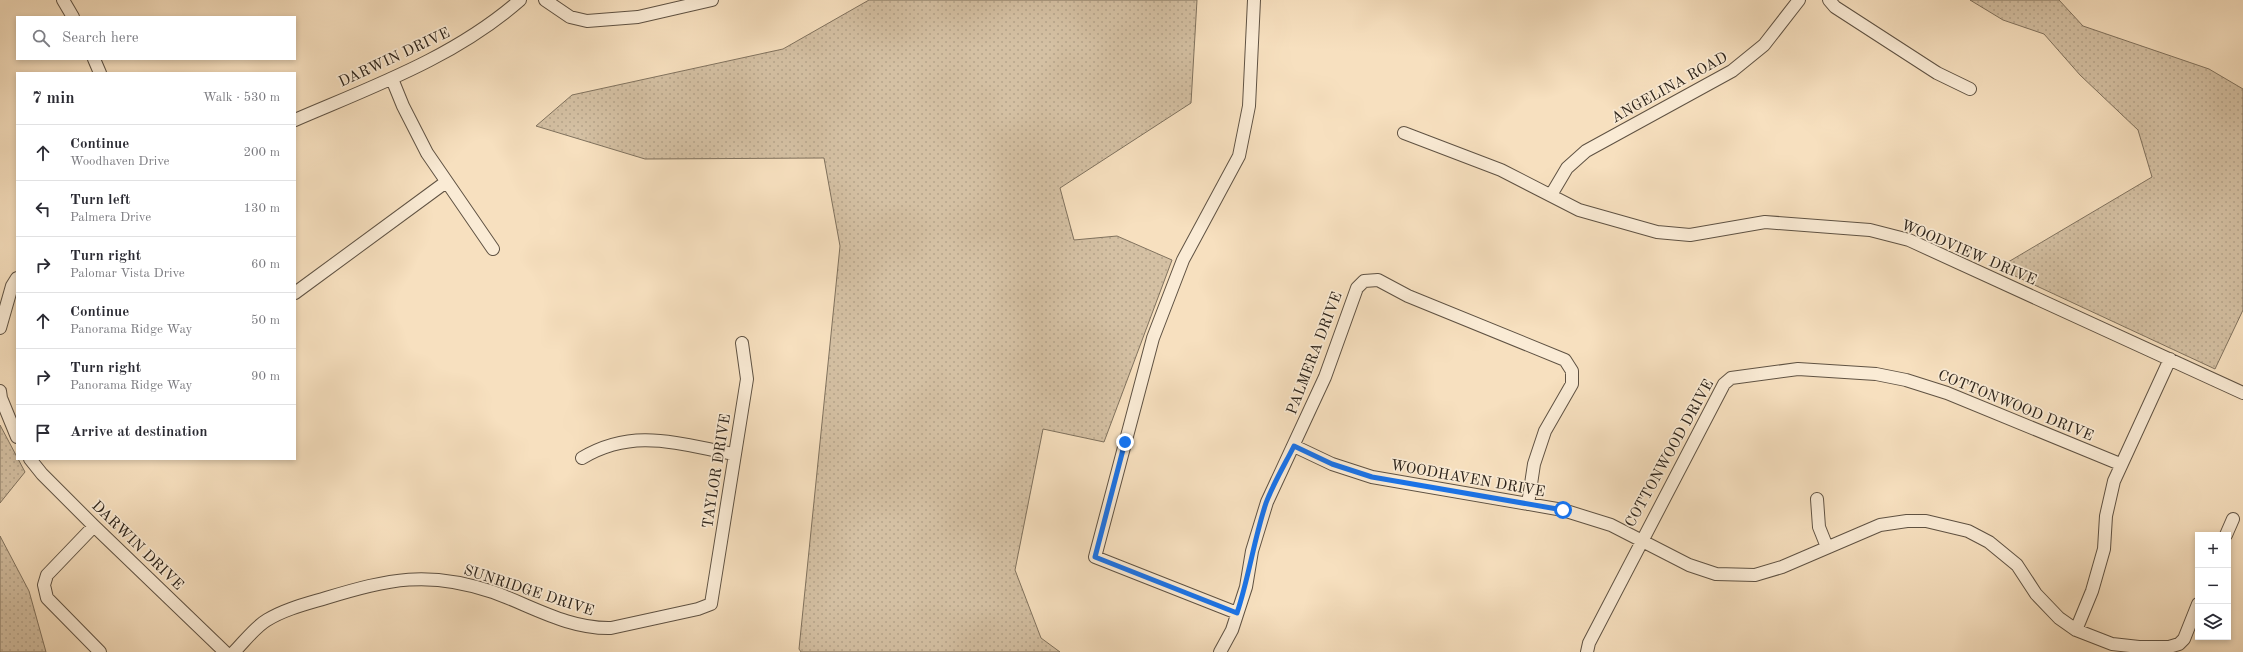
<!DOCTYPE html>
<html lang="en">
<head>
<meta charset="utf-8">
<style>
	:root { --surface:#fff; --page:#f7f7f7; --text:#2b2b33; --muted:#7c7c81; --line:#e1e1e2 }
	body { margin:0; font-family:"Old Standard TT",serif; background:var(--page); color:var(--text) }
	.controls { position:absolute; right:12px; bottom:12px; display:grid; overflow:hidden; border-radius:0px; box-shadow:0 2px 6px #0003 }
	.controls button { width:36px; height:36px; display:grid; place-items:center; padding:0; border:0; border-bottom:1px solid var(--line); background:var(--surface); color:var(--text); font:20px sans-serif }
	.stop { position:absolute; width:12px; height:12px; margin:-9px; border:3px solid #1a73e8; border-radius:50%; background:#fff }
	.stop.end { background:#1a73e8; border-color:#fff; box-shadow:0 1px 4px #0008 }
	.list { margin:0; padding:0; list-style:none }
	h2 { display:flex; justify-content:space-between; align-items:center; height:52px; margin:0; padding:0 16px; font-size:17px }
	h2 small { font-size:13px; font-weight:400; color:var(--muted) }
	.list li { display:grid; grid-template-columns:26px 1fr auto; gap:12px; align-items:center; box-sizing:border-box; height:56px; padding:0 16px; border-top:1px solid var(--line) }
	.list b { display:block; font-size:15px; white-space:nowrap }
	.list p { margin:0; font-size:13px; white-space:nowrap; color:var(--muted) }
	.list em { font-size:13px; font-style:normal; color:var(--muted) }
	.icon { flex:none; width:22px; height:22px; fill:none; stroke:currentColor; stroke-width:2; stroke-linecap:round; stroke-linejoin:round }
	.map { position:relative; flex:none; width:2243px; height:652px; overflow:hidden }
	.search { position:absolute; background:var(--surface); box-shadow:0 2px 6px #0003; left:16px; top:16px; width:280px; height:44px; display:flex; align-items:center; gap:10px; box-sizing:border-box; padding:0 14px; border-radius:0px; color:var(--muted); font-size:15px }
	.panel { position:absolute; background:var(--surface); box-shadow:0 2px 6px #0003; left:16px; top:72px; width:280px; height:388px; border-radius:0px }
	.map>svg:first-child { display:block }
</style>
</head>
<body>
<div class="map">
<svg width="2243" height="652" viewBox="0 0 2243 652">
	<defs>
		<pattern id="grass-dots" width="8" height="8" patternUnits="userSpaceOnUse"><rect width="8" height="8" fill="#d4c0a3"/><path d="M2 2h.1M6 6h.1" fill="none" stroke="#b6a58c" stroke-width="1.8" stroke-linecap="round"/></pattern>
	</defs>
	<rect width="100%" height="100%" fill="#f7e0bf"/>
	<filter id="stains"><feTurbulence type="fractalNoise" baseFrequency=".005" numOctaves="4"/><feColorMatrix values="0 0 0 0 .2 0 0 0 0 .09 0 0 0 0 .02 0 0 0 .5 -.17"/></filter>
	<radialGradient id="worn" r=".72"><stop offset=".6" stop-color="#630" stop-opacity="0"/><stop offset="1" stop-color="#630" stop-opacity=".3"/></radialGradient>
	<path fill="url(#grass-dots)" stroke="#80725e" d="M869 0H1197L1191 103 1060 188 1074 240 1117 236 1172 260 1104 442 1043 429 1015 570 1041 638 1060 652H801L799 649 840 246 824 158 645 159 536 126 572 95 783 49Z
		M1970 0H2059L2083 26 2209 69 2243 89V310L2215 369 1998 268 2152 177 2138 130 2080 75 2044 34 2003 20Z
		M0 425 25 472 0 503Z
		M0 536 29 591 46 652H0Z"/>
	<g fill="none" stroke-linecap="round" stroke-linejoin="round">
		<g stroke="#5f5243" stroke-width="14">
			<path id="minor" d="M63 0 73 17
				M545 0 570 17 587 21 638 17 712 0
				M1829 0 1835 7 1937 73 1970 89
				M94 59 100 73
				M392 79 403 106 427 153 493 249
				M295 120C374 86 455 57 520 0
				M1404 133 1501 170 1579 210 1657 232 1690 235 1765 222 1870 230 1909 240 2243 393
				M1551 195 1567 168 1586 151 1732 71 1764 45 1799 0
				M295 293 446 182
				M0 328 12 286 17 278
				M0 391 1 398 17 437
				M1294 446 1332 464 1372 477 1563 510 1611 525 1689 565 1716 574 1755 575 1782 567 1880 525 1907 521H1926L1968 531 1989 542 2017 565 2036 594 2059 618 2076 630 2112 644 2139 647H2169L2179 644 2184 639 2198 604
				M582 458C634 427 678 444 734 454
				M30 459 42 474 94 526 225 652
				M1817 499 1819 527 1827 547
				M94 526 47 575 44 585 47 598 100 652
				M2226 535 2233 519
				M1237 613 1095 557 1153 338 1183 260 1239 156 1249 106 1254 0
				M2076 630 2092 591 2104 549 2106 516 2114 481 2170 359
				M234 652C244 642 255 627 267 620 285 609 306 604 326 598 389 579 428 570 493 592 532 606 568 629 611 628L698 609 711 604 747 379 742 343
				M1220 652 1232 630 1246 587 1252 551 1267 502 1325 377 1357 288 1364 281 1378 280 1408 296 1565 360 1572 371V384L1545 431 1534 464 1528 504
				M1587 652 1589 643 1724 384 1731 378 1798 369 1876 374 1906 380 1947 393 2120 464"/>
		</g>
		<use href="#minor" stroke="#faebd5" stroke-width="12"/>
	</g>
	<g fill="none" stroke-linecap="round" stroke-linejoin="round">
		<path stroke="#1a73e8" stroke-width="5" d="M1125 442 1095 557 1237 613C1249 577 1254 539 1266 503 1273 484 1285 464 1294 446L1332 464 1372 477 1563 510"/>
	</g>
	<g text-anchor="middle" stroke-width="3.5" stroke-linejoin="round" paint-order="stroke">
		<g font-size="15" fill="#2c231a" stroke="#faebd5">
			<text transform="translate(394 57) rotate(-25)" y="5">DARWIN DRIVE</text>
			<text transform="translate(1669 87) rotate(-29)" y="5">ANGELINA ROAD</text>
			<text transform="translate(1969 252) rotate(23)" y="5">WOODVIEW DRIVE</text>
			<text transform="translate(1314 353) rotate(-69)" y="5">PALMERA DRIVE</text>
			<text transform="translate(2016 405) rotate(22)" y="5">COTTONWOOD DRIVE</text>
			<text transform="translate(1669 453) rotate(-61)" y="5">COTTONWOOD DRIVE</text>
			<text transform="translate(716 471) rotate(-81)" y="5">TAYLOR DRIVE</text>
			<text transform="translate(1468 478) rotate(10)" y="5">WOODHAVEN DRIVE</text>
			<text transform="translate(138 545) rotate(44)" y="5">DARWIN DRIVE</text>
			<text transform="translate(529 590) rotate(18)" y="5">SUNRIDGE DRIVE</text>
		</g>
	</g>
	<rect width="100%" height="100%" filter="url(#stains)"/>
	<rect width="100%" height="100%" fill="url(#worn)"/>
</svg>
<div class="controls">
<button>+</button>
<button>−</button>
<button><svg class="icon" aria-label="layers" viewBox="0 0 24 24"><path d="M12 4l9 5-9 5-9-5zM3 14l9 5 9-5"/></svg></button>
</div>
<div class="stop" style="left:1563px;top:510px"></div>
<div class="stop end" style="left:1125px;top:442px"></div>
<div class="search"><svg class="icon" aria-label="search" viewBox="0 0 24 24"><circle cx="10" cy="10" r="6"/><path d="M15 15l6 6"/></svg>Search here</div>
<section class="panel">
<h2>7 min<small>Walk · 530 m</small></h2>
<ul class="list">
<li><svg class="icon" aria-label="ahead" viewBox="0 0 24 24"><path d="M12 20V5M6 11l6-6 6 6"/></svg><div><b>Continue</b><p>Woodhaven Drive</p></div><em>200 m</em></li>
<li><svg class="icon" aria-label="left" viewBox="0 0 24 24"><path d="M17 20v-9H6M10 6l-5 5 5 5"/></svg><div><b>Turn left</b><p>Palmera Drive</p></div><em>130 m</em></li>
<li><svg class="icon" aria-label="right" viewBox="0 0 24 24"><path d="M7 20v-9h11M14 6l5 5-5 5"/></svg><div><b>Turn right</b><p>Palomar Vista Drive</p></div><em>60 m</em></li>
<li><svg class="icon" aria-label="ahead" viewBox="0 0 24 24"><path d="M12 20V5M6 11l6-6 6 6"/></svg><div><b>Continue</b><p>Panorama Ridge Way</p></div><em>50 m</em></li>
<li><svg class="icon" aria-label="right" viewBox="0 0 24 24"><path d="M7 20v-9h11M14 6l5 5-5 5"/></svg><div><b>Turn right</b><p>Panorama Ridge Way</p></div><em>90 m</em></li>
<li><svg class="icon" aria-label="arrive" viewBox="0 0 24 24"><path d="M6 21V4h12l-3 4 3 4H6"/></svg><div><b>Arrive at destination</b></div></li>
</ul>
</section>
</div>
</body>
</html>
